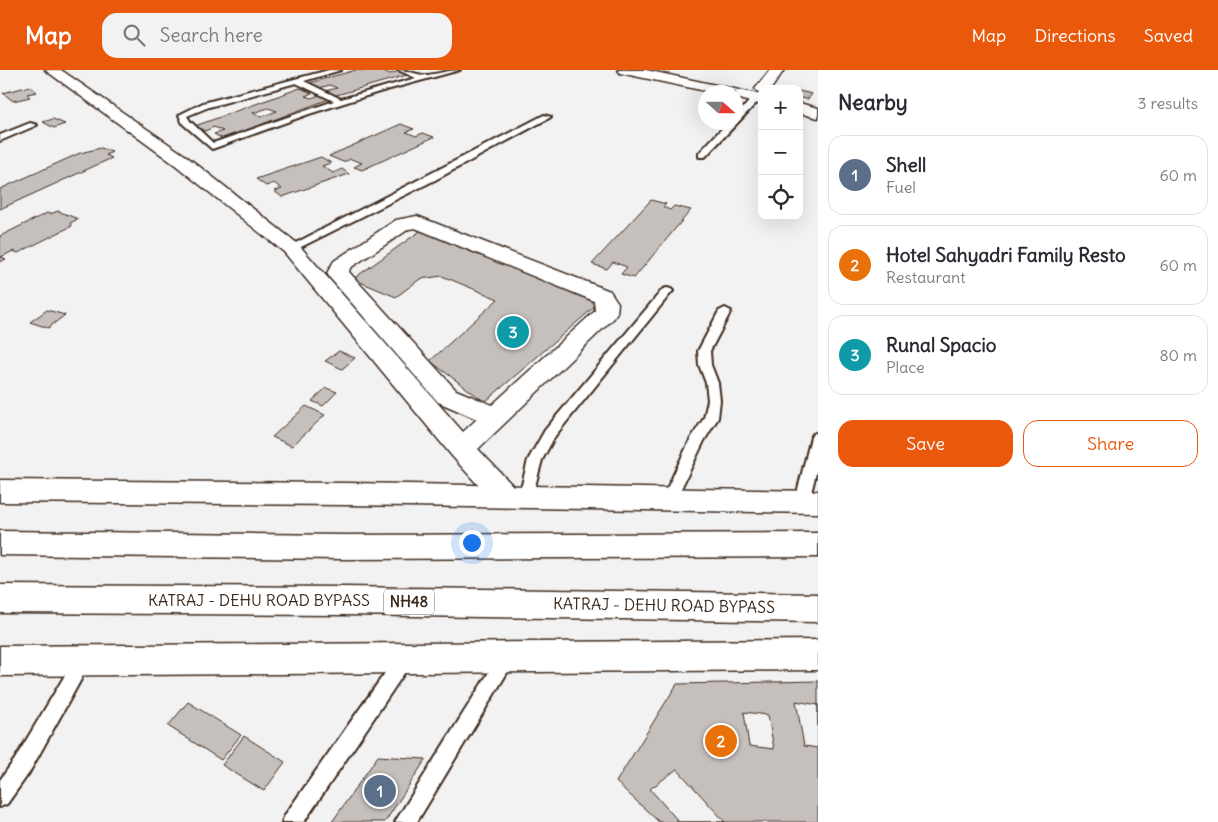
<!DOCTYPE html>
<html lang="en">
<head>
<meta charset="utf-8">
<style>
	:root { --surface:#fff; --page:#f2f2f3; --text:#2b2b33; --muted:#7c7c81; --line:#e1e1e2; --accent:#ea580c }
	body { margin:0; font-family:Delius,sans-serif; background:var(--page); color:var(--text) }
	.controls { position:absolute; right:15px; top:15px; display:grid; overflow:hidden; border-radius:10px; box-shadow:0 5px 20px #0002 }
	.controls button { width:45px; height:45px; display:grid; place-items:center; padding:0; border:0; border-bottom:1px solid var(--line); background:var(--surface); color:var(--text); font:25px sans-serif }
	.compass { position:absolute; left:698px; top:15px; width:45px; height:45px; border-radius:50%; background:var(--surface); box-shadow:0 5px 20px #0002; rotate:111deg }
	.you { position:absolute; left:471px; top:472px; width:18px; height:18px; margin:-12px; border:4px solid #fff; border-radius:50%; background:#1a73e8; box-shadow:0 0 0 8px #1a73e833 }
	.badge { display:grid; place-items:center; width:32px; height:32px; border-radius:50%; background:var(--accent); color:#fff; font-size:16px; font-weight:700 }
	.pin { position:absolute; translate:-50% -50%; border:2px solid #fff; box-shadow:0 1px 5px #0006 }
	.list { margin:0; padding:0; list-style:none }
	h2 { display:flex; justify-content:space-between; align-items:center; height:65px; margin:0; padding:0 20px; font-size:21px }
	h2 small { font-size:16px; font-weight:400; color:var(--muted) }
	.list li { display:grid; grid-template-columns:32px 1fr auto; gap:15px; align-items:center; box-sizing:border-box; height:80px; margin:0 10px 10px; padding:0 10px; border:1px solid var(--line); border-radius:15px }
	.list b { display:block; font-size:19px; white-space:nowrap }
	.list p { margin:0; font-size:16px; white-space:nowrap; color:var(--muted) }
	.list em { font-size:16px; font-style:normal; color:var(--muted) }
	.actions { display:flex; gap:10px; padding:15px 20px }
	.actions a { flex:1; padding:11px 0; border:1px solid var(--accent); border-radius:15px; text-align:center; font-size:18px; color:var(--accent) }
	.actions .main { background:var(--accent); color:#fff }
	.icon { flex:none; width:28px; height:28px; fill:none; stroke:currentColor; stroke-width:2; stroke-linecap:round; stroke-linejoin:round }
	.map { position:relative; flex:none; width:818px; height:752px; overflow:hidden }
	header { display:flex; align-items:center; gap:30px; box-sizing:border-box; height:70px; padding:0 25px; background:var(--accent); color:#fff }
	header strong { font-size:24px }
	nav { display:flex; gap:28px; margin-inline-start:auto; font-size:18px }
	.search { width:350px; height:45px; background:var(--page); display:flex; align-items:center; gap:12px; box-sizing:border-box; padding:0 18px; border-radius:15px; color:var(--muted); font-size:19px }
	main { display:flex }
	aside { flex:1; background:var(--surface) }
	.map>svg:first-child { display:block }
</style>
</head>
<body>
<header>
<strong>Map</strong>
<div class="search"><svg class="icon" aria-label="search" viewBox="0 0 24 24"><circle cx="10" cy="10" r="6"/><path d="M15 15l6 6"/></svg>Search here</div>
<nav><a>Map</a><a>Directions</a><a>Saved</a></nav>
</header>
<main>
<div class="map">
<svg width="818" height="752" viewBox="0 0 818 752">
	<rect width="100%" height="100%" fill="#f3f2f2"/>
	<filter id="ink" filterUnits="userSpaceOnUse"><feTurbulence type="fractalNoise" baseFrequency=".02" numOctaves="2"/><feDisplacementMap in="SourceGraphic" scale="10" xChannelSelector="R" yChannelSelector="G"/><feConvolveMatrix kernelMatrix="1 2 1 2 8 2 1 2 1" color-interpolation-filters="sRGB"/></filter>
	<g filter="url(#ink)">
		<path fill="#c6c0bd" stroke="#3b2a1e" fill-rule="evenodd" d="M356 0H382L390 4 399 1 407 5 333 26 325 21 337 18 330 15 319 18 309 13Z
			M30 16 37 22 27 24 30 27 13 31 3 23Z
			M300 18 312 23 305 26 311 28 320 25 329 29 223 69 214 64 223 61 214 57 205 61 195 56ZM268 38 277 41 261 47 253 43Z
			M799 21 812 24 808 29 799 28Z
			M53 49 65 54 54 58 43 52Z
			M401 54 414 59 406 62 416 66 423 63 434 67 362 100 354 97 362 93 351 89 343 92 329 86Z
			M101 78 112 82 106 85 112 88 0 139V119L80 83Z
			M321 87 331 93 322 96 333 103 342 99 349 104 282 127 274 121 282 119 274 113 266 116 256 109Z
			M651 130 666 134 663 137 670 140 674 136 691 140 634 208 621 204 627 197 613 192 607 199 592 194Z
			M58 141 78 149 70 153 72 156 18 183 13 181 1 187 6 189 0 192V166L47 143 50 144Z
			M423 159 599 233 485 332 430 291 498 229 442 206 420 209 396 227 353 209Z
			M47 240 65 245 48 258 30 252Z
			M339 281 355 288 342 299 325 291Z
			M326 318 337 322 323 336 312 331Z
			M306 336 325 345 292 376 272 367Z
			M818 611V752H659L616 712 677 614Z
			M796 631 818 635V678L804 676Z
			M188 632 241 665 221 690 168 656Z
			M744 642 768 645 774 679 749 676Z
			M244 666 285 692 264 721 222 695Z
			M378 686 426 689 385 752H332Z
			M677 699 725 752H679L650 719Z"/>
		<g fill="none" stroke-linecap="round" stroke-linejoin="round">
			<g stroke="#3b2a1e" stroke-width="4">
				<path id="lane" d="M329 0H341L304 11 341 29 416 8 398 0C408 0 414 4 423 5 429 6 449 0 460 0L379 22 309 44 212 79 183 54 179 45 203 33ZM296 13 334 31 213 73 190 51 187 46 209 37Z
					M753 27 760 29 705 87H699V83L728 52H736V46Z
					M544 45 551 47 435 110 295 180H287L286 178Z
					M30 53 37 55 0 71V65Z
					M667 218 671 219 673 221 671 223 555 366 542 390 531 431 526 432 521 431 519 427 528 390 545 360 663 219Z
					M725 238 731 241 710 281 711 295 718 313 720 330 718 348 704 371 674 433 669 434 664 433 662 429 690 370 704 348 708 330 706 313 699 295 698 281 719 241Z
					M818 362V395L809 431 807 435 802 436 797 435 795 431 811 367 813 364Z
					M405 580 411 583 414 588 411 593 304 752H282L285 745 399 583Z
					M507 580 513 583 516 588 513 593 417 752H395L501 583Z
					M83 582 89 585 92 590 89 595 29 703 7 734 0 737V710L15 689 77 585Z"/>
			</g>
			<g stroke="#3b2a1e" stroke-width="3">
				<path id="street" d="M45 0H61L186 86 298 174 463 362 477 349 438 332 330 208 327 203 334 191 396 150 417 146 610 221 618 233 617 243 614 248 478 379 515 418 520 426 515 434 505 437 495 434 452 386 284 182 174 94ZM415 158 594 231 595 241 492 335 456 320 349 202 350 198 409 159Z
					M618 0H646L762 25V35L736 28V22H710L625 4 620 3Z
					M770 0H784L771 19H762V23L758 22 755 19Z
					M799 33 818 38V48L799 43Z"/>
			</g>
			<g stroke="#3b2a1e" stroke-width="3">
				<path id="primary" d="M0 410 348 413 818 421V443L348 435 0 432Z
					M818 570V600L0 606V576Z"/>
			</g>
			<g stroke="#3b2a1e" stroke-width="3">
				<path id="highway" d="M0 461 344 465 818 463V487L344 489 0 485Z
					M0 515 344 517 818 524V552L344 545 0 543Z"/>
			</g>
			<use href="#lane" fill="#fff" fill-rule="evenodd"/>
			<use href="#street" fill="#fff" fill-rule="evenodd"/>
			<use href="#primary" fill="#fff" fill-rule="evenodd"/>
			<use href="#highway" fill="#fff" fill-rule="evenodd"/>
		</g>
	</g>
	<g text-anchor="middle" stroke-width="4" stroke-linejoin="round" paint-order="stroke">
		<rect fill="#fff" stroke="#766a62" stroke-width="1" x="384" y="519.5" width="50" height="25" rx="4"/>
		<g font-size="15" font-weight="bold" fill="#3b2a1e">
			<text x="409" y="537">NH48</text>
		</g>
		<g font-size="16" fill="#3b2a1e" stroke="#fff">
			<text x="259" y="536">KATRAJ - DEHU ROAD BYPASS</text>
			<text transform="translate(664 535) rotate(1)" y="6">KATRAJ - DEHU ROAD BYPASS</text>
		</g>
	</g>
</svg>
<div class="controls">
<button>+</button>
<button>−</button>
<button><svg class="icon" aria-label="locate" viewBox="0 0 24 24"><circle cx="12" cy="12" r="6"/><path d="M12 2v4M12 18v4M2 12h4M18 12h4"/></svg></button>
</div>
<svg class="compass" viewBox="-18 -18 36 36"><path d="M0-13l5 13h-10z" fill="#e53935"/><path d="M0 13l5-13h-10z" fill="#7c7c81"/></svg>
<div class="you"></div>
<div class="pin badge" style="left:380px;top:721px;background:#5c6f8a">1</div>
<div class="pin badge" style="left:721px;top:671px;background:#e8710a">2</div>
<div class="pin badge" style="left:513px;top:262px;background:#0f9aa8">3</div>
</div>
<aside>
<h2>Nearby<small>3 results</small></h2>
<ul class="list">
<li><span class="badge" style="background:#5c6f8a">1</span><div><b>Shell</b><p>Fuel</p></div><em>60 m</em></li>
<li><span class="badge" style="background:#e8710a">2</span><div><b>Hotel Sahyadri Family Resto</b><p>Restaurant</p></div><em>60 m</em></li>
<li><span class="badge" style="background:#0f9aa8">3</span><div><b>Runal Spacio</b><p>Place</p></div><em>80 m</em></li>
</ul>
<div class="actions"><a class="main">Save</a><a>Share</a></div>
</aside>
</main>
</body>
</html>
